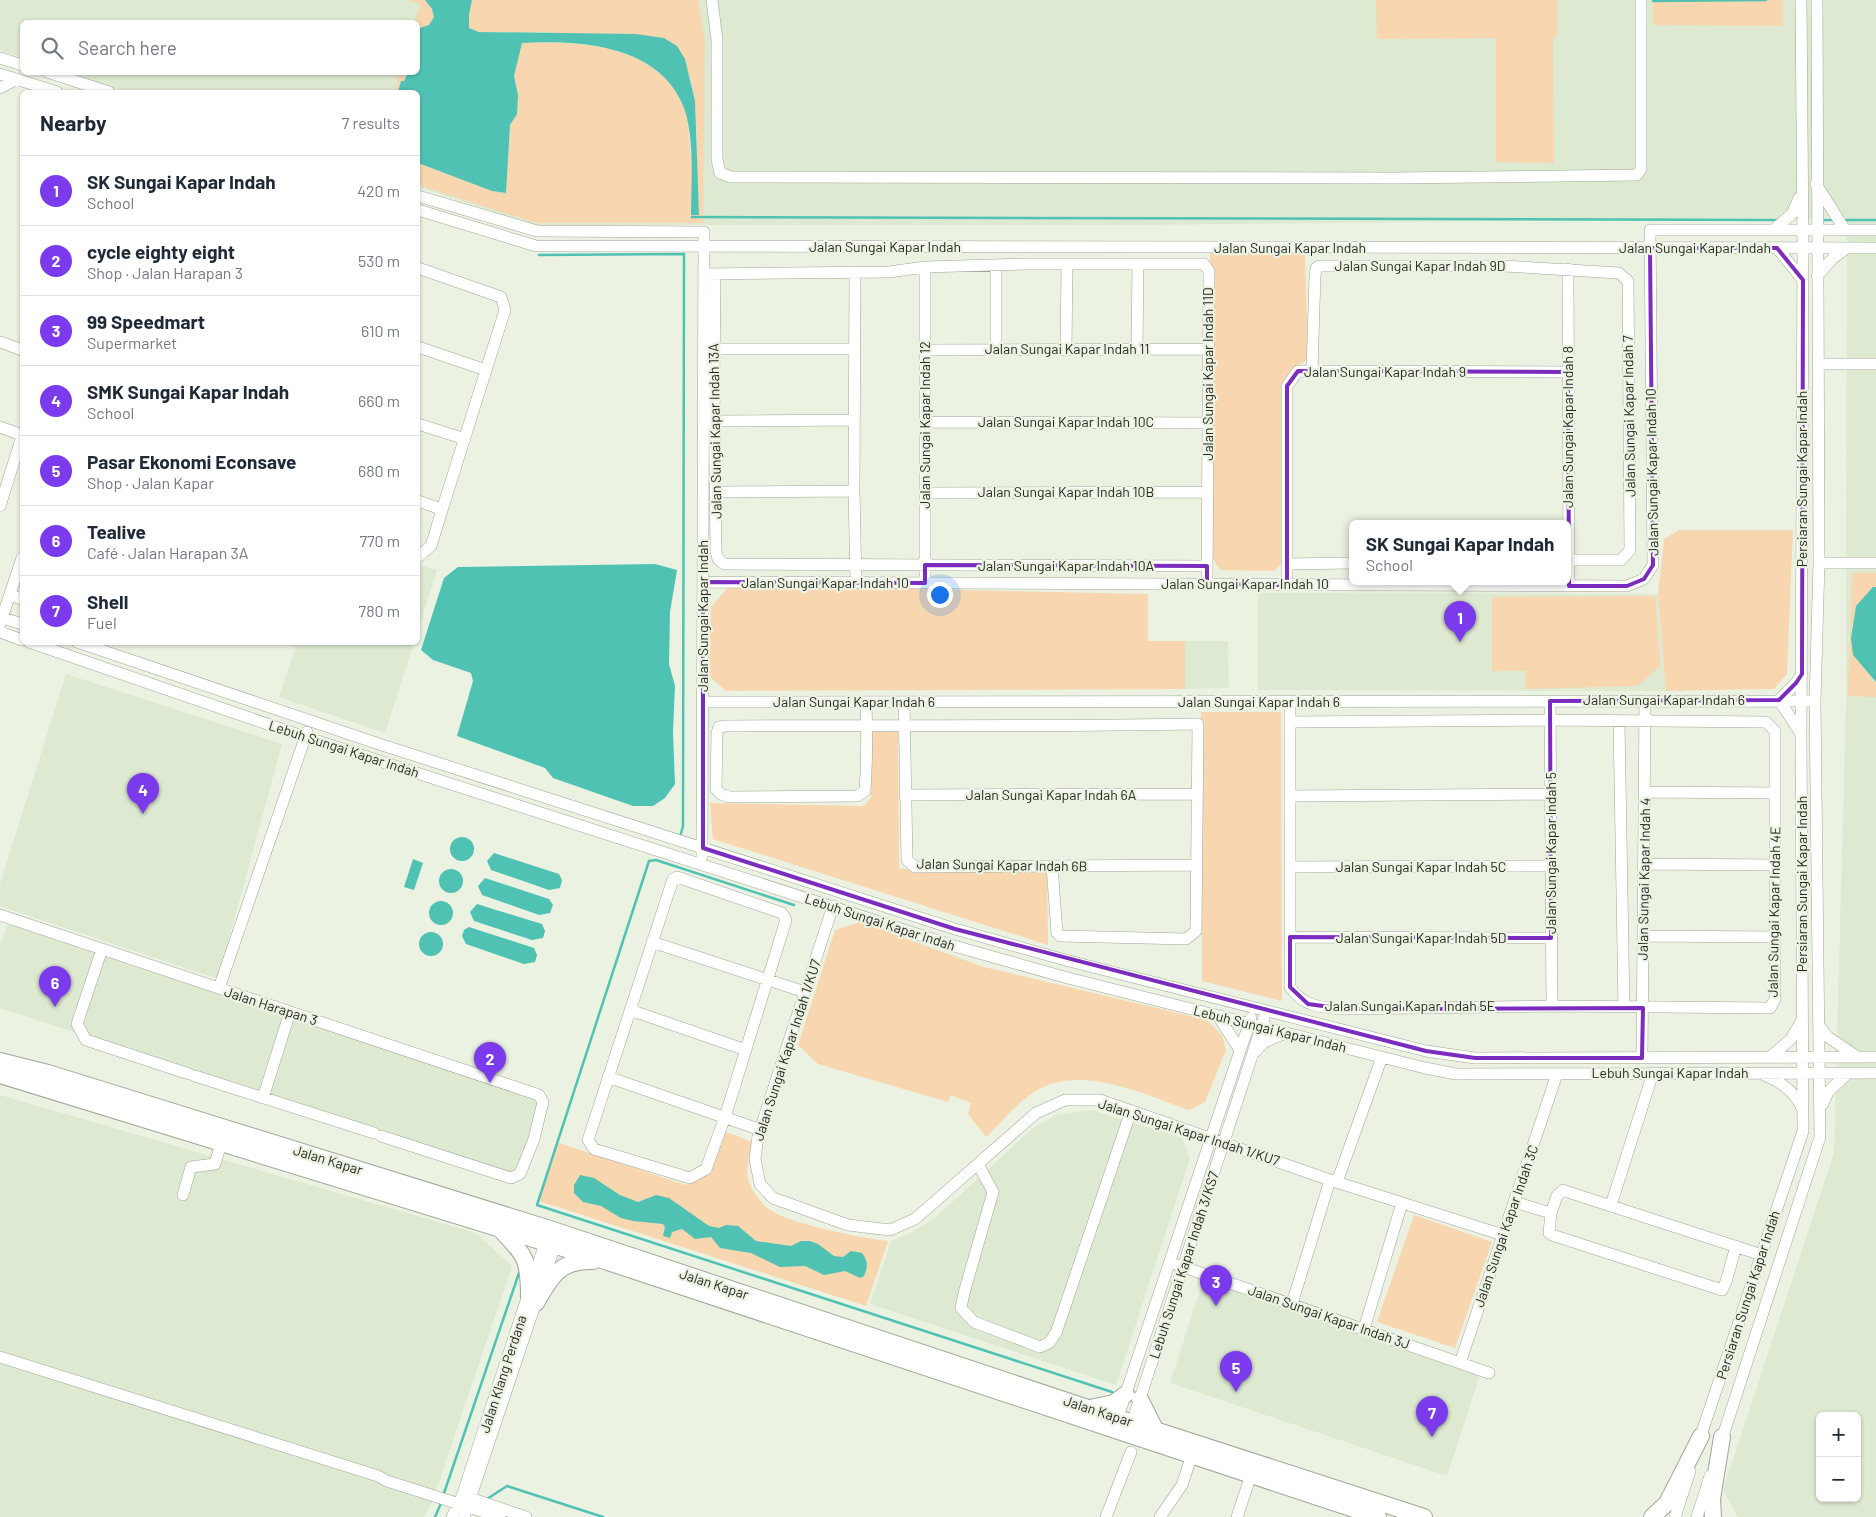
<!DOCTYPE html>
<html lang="en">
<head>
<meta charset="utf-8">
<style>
	:root { --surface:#fff; --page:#f2f2f3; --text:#1f2937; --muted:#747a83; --line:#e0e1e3; --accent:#7c3aed }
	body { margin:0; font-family:Barlow,sans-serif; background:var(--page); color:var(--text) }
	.controls { position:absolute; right:15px; bottom:15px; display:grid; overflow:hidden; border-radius:8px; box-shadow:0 1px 4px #0004 }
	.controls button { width:45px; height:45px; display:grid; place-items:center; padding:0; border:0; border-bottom:1px solid var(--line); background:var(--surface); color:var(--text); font:25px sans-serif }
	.you { position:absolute; left:939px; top:594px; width:18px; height:18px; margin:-12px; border:4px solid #fff; border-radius:50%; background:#1a73e8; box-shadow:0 0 0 8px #1a73e833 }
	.badge { display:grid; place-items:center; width:32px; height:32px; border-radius:50%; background:var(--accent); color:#fff; font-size:16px; font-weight:700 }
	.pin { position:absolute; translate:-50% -41px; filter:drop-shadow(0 1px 2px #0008) }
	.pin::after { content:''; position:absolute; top:26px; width:18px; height:15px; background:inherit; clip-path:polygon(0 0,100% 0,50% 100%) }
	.popup { position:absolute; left:1349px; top:520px; width:222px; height:65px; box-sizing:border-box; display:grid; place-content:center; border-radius:8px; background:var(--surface); filter:drop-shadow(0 1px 4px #0005); font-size:16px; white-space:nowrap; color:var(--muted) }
	.popup b { font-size:19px; color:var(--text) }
	.popup::after { content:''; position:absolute; left:50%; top:100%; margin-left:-10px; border:10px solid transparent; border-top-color:var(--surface) }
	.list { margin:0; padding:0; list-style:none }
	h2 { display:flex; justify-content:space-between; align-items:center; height:65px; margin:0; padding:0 20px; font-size:21px }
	h2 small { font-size:16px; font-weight:400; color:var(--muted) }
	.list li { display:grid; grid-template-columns:32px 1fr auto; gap:15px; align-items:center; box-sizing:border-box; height:70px; padding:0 20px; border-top:1px solid var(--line) }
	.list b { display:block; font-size:19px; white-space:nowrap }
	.list p { margin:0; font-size:16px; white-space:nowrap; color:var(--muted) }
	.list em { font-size:16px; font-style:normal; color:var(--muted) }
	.icon { flex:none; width:28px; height:28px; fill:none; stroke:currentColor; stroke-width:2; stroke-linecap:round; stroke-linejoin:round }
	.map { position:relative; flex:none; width:1876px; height:1517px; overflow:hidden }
	.search { position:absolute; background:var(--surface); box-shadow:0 1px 4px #0004; left:20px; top:20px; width:400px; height:55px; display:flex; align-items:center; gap:12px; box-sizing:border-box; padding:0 18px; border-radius:8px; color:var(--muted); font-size:19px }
	.panel { position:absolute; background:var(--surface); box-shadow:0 1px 4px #0004; left:20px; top:90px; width:400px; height:555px; border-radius:8px }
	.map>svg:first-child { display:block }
</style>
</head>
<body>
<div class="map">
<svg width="1876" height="1517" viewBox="0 0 1876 1517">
	<rect width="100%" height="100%" fill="#ebf2e2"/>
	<path fill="#dee9d1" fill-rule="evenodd" d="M0 0H1876V1517H1738L1723 1490 1834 1153 1846 702 1847 217 1145 225H535L418 187V92H125L66 73 418 72V22H22V58L0 50ZM1820 1416H1857V1498H1820Z
		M418 565 437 570 418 631Z
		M1258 593 1658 594 1666 691 1258 690Z
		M1185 641H1228L1229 688 1185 689Z
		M285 643H414L385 733 279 697 296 647Z
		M66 674 282 744 218 979 0 906V884Z
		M8 922 539 1098 530 1143 517 1171 512 1174 0 1008V947Z
		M0 1095 476 1233 512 1266 431 1505 423 1517H0Z
		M1092 1110 1182 1138 1190 1158 1116 1385 870 1304 891 1241 912 1232 936 1217 1034 1127 1056 1115Z
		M1204 1278 1480 1375 1447 1476 1170 1383Z"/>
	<path fill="#f8d6b0" d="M409 0H425L432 9 434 17 418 46V22H414L421 4Z
		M472 0H698L705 40 703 223H536L418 185V163L492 191 506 193 510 125 517 114 518 95 514 76 522 43C578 42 652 43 681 101 689 117 689 140 690 157L697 153C697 116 696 78 677 46L545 32H479L469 28V14Z
		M1376 0H1557V36L1553 39 1554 163 1496 162V38L1377 39Z
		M1653 0H1783V26L1653 25Z
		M398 73H408L404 81H401L398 92H396Z
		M1210 252 1305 253 1308 359 1291 371 1281 387 1282 563 1274 571 1220 570 1212 557Z
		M1679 530H1793L1787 674 1774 689 1666 691 1658 594 1664 539Z
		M1852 573H1876V587L1856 606 1851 632 1873 680 1876 682V697L1848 696Z
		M730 585 1148 594V641H1185V689L726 691 709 676 711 607Z
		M1655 596 1660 666 1637 686 1526 689V671H1492V597Z
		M1201 712H1281L1282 1001 1202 981Z
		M871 732H898L899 869H1047L1048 945 713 839 710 803 864 806 871 797Z
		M860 922 984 967 1207 1020 1222 1035 1226 1050 1205 1102 1189 1110C1143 1094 1079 1063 1034 1092 1017 1103 1001 1123 986 1137L968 1114 971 1103 951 1095 948 1102 818 1064 798 1045 835 930Z
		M724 1131 752 1142C751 1152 745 1169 748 1179 751 1190 761 1203 770 1210 790 1224 862 1238 888 1241L866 1306 539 1201 559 1143 686 1185 710 1169Z
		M1414 1215 1492 1242 1455 1348 1377 1322Z"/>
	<path fill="#50c2b3" d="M425 0H472L469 14V28L479 32 636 34 664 38 677 46 685 59 695 101 699 215H691C691 182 696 132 681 101 654 44 577 40 522 43L514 76 518 95 517 114 510 125 506 193 492 191 418 163V92H398L401 81H404L408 73 418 72 420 28 429 25 434 17 432 9Z
		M655 564 677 570 670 612 669 664 675 686 673 732 675 784 665 798 653 806H633L553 778 545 768 457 736 473 681 471 673 433 660 421 650 444 578 458 567Z
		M1873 587H1876V682L1853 655 1851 638 1856 606Z
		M450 849a12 12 0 1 1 24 0a12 12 0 1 1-24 0Z
		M494 853 559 874 562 880 560 888 549 890 491 870 487 861Z
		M413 859 423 863 414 890 404 887Z
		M439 881a12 12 0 1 1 24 0a12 12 0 1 1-24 0Z
		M485 878 549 899 553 905 550 913 539 915 482 895 478 886Z
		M429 913a12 12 0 1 1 24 0a12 12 0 1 1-24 0Z
		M477 904 542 924 545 931 543 938 532 940 474 921 470 912Z
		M469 927 534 948 537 955 535 962 524 964 466 944 462 936 464 930Z
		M419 944a12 12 0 1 1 24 0a12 12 0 1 1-24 0Z
		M580 1175 594 1178 620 1195 638 1202 656 1195 669 1198 709 1226 719 1228 726 1225 738 1226 756 1241 791 1246 801 1241H810L818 1244 834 1256 843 1257 851 1251 862 1253C868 1261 868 1267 864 1276L860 1278 845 1271 824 1275 805 1266 780 1267 751 1253 720 1248 711 1237 695 1239 682 1229 672 1232 670 1238 663 1236 665 1227 663 1224 633 1221 621 1218 601 1206 583 1202 574 1193V1185Z"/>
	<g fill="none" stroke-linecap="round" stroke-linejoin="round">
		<path stroke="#50c2b3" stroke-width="2.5" d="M1653 1 1766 0
			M692 217 1778 220
			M1821 220H1833
			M1844 220H1876
			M539 255 684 254 683 826 680 837
			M794 905 656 860 649 861 537 1205 1112 1392
			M443 1496 519 1273
			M487 1499 507 1486 603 1517
			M435 1517 442 1501"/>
		<g stroke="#a0a798" stroke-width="12">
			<path id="minor" d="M712 0 717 40V159L720 173 731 177 1395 178 1637 175 1641 169V0
				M0 58 22 65
				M47 72 109 92
				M0 74 57 92
				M0 88 17 79
				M1816 184 1845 230
				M418 196 537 231 704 232 702 856
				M418 210 536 246 1876 248
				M1773 230 1792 214 1799 198
				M1777 248 1803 280
				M418 268 501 297 505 310 443 507 438 508 418 501
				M1568 269 1569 586
				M855 272 854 491 856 583
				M704 274 889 272 925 267 1024 264H1204L1209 271 1207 584
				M715 274 714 386 716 551 718 559 724 564 1207 566
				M1817 276 1833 258 1847 248
				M0 342 22 350
				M418 347 486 370
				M714 349H855
				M1137 349 1138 264
				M925 350 1208 349
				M996 350V265
				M1066 350 1067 264
				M1818 364H1876
				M1312 371 1315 276 1316 268 1319 266H1504L1619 273 1628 281 1630 550 1621 560H1568
				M714 421 854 420
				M925 422 1208 423
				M418 424 465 439
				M0 427 22 435
				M716 492 854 491
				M925 493 1208 492
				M0 506 22 436
				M418 557 431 546 443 507
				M1819 563H1876
				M1287 564 1352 563
				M703 582 1627 586 1644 579 1653 565 1650 230H1876
				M925 583V267
				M1287 585V386L1298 371 1568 372
				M10 595 22 599
				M0 617 22 624
				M0 624 22 558
				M0 632 22 640
				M29 642 305 737 954 946 1068 978 1425 1068 1456 1074 1876 1073
				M77 642 379 744 955 929 1069 961 1426 1051 1475 1058 1876 1057
				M1779 700 1801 734
				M1779 700 1796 683 1802 674
				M1550 701 1552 1006
				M703 702 1809 701
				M866 702C867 732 867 761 865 791L857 796 729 797 721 794 716 789 717 733 719 727 726 726C884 725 1041 727 1198 724L1196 931 1186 939 1060 936 1057 933 1052 866
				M904 702 907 860 915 867 1197 865
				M1290 702V987C1303 1007 1323 1008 1345 1009L1552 1006 1770 1008 1775 999V731L1766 722 1550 720 1290 722
				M1619 722 1624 1007
				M1645 792 1775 793
				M905 795 1197 794
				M1290 796 1551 794
				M1645 864 1776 865
				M1290 867 1551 866
				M677 877 782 913 786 920 725 1117 706 1169 690 1178 594 1149 588 1140 673 879Z
				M833 906 758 1136 755 1159 760 1184 773 1198 848 1225 890 1230 915 1219 1036 1113 1065 1100H1100L1330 1180 1503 1235
				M0 915 539 1095 543 1102 534 1139 520 1174 511 1178 381 1136
				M1643 936 1775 937
				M1290 937 1551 938
				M652 942 805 992
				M102 949 77 1024 86 1040 189 1074
				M219 988 307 732
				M630 1010 746 1050
				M1218 1016 1240 1050
				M1819 1026 1828 1037 1856 1056
				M1256 1051 1264 1042 1286 1033
				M1642 1058 1645 701
				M1769 1058 1791 1039 1802 1020
				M1764 1075C1781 1082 1794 1091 1802 1108
				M195 1076 374 1133
				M608 1077 761 1130
				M263 1098 290 1012
				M1823 1104 1828 1092 1848 1073
				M978 1164 993 1192 964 1293 961 1308 974 1322 1040 1347 1049 1343 1056 1333 1131 1111
				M1337 1182 1382 1057
				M183 1195 191 1167 215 1164 221 1143
				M1514 1202 1551 1213 1557 1196 1563 1190 1568 1192 1762 1255
				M1611 1205 1653 1073
				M1551 1213 1549 1233 1552 1235 1722 1290 1726 1282 1736 1246
				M1178 1265 1489 1373
				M1292 1304 1330 1180
				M1364 1329 1402 1203
				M0 1357 378 1476 387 1481 500 1517
				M1460 1363 1557 1074
				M1116 1423 1251 1018
				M1130 1429 1264 1019
				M1699 1441 1803 1131 1801 734 1803 249 1801 0
				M1720 1445 1820 1137 1815 701 1819 563 1817 0
				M464 1496 526 1517
				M452 1517 462 1496 547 1237
				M464 1517 557 1239
				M1106 1517 1131 1452
				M1160 1517 1182 1485 1192 1455
				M1237 1517 1251 1475
				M1675 1517 1690 1471
				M1697 1517 1710 1476"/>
		</g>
		<g stroke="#a0a798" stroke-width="18">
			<path id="highway" d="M0 1061 48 1073 547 1228 1118 1418 1424 1517
				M0 1075 605 1261 1378 1517
				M499 1228C525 1256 529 1257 529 1297
				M536 1303C551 1277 559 1260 593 1261
				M1140 1399 1156 1431
				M1090 1408 1114 1403 1126 1394
				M1652 1517 1667 1503 1701 1436
				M1713 1517 1712 1499 1722 1437"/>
		</g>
		<use href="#minor" stroke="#fff" stroke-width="11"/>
		<use href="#highway" stroke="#fff" stroke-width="16"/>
	</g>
	<path fill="none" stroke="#7b2cbf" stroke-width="4" stroke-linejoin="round" d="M1650 248H1777L1803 280 1802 674 1796 683 1779 700 1550 701 1551 938 1290 937V987L1308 1004 1345 1009 1643 1008 1642 1058H1475L1426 1051 955 929 703 848V582L925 583V565L1207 566V584L1287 585V386L1298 371 1568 372 1569 586H1627L1644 579 1653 565Z"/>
	<g text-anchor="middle" stroke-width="4.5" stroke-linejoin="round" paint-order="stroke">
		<g font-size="14" fill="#272a23" stroke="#ebf2e2">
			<text x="885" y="252">Jalan Sungai Kapar Indah</text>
			<text x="1290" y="253">Jalan Sungai Kapar Indah</text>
			<text x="1695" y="253">Jalan Sungai Kapar Indah</text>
			<text x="1420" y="271">Jalan Sungai Kapar Indah 9D</text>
			<text x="1067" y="354">Jalan Sungai Kapar Indah 11</text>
			<text x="1385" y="377">Jalan Sungai Kapar Indah 9</text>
			<text transform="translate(1208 374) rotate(-90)" y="5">Jalan Sungai Kapar Indah 11D</text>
			<text transform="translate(1629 416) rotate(-91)" y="5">Jalan Sungai Kapar Indah 7</text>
			<text x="1066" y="427">Jalan Sungai Kapar Indah 10C</text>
			<text transform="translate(925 425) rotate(-90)" y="5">Jalan Sungai Kapar Indah 12</text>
			<text transform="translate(1568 427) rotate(-90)" y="5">Jalan Sungai Kapar Indah 8</text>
			<text transform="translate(715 431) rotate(-91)" y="5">Jalan Sungai Kapar Indah 13A</text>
			<text transform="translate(1652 472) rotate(-91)" y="5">Jalan Sungai Kapar Indah 10</text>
			<text transform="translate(1802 479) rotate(-90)" y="5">Persiaran Sungai Kapar Indah</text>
			<text x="1066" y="497">Jalan Sungai Kapar Indah 10B</text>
			<text x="1066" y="571">Jalan Sungai Kapar Indah 10A</text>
			<text x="825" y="588">Jalan Sungai Kapar Indah 10</text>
			<text x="1245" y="589">Jalan Sungai Kapar Indah 10</text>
			<text transform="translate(703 616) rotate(-90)" y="5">Jalan Sungai Kapar Indah</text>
			<text x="1664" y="705">Jalan Sungai Kapar Indah 6</text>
			<text x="854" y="707">Jalan Sungai Kapar Indah 6</text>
			<text x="1259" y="707">Jalan Sungai Kapar Indah 6</text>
			<text transform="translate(344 749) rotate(18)" y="5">Lebuh Sungai Kapar Indah</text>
			<text x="1051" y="800">Jalan Sungai Kapar Indah 6A</text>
			<text transform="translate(1551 853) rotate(-90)" y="5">Jalan Sungai Kapar Indah 5</text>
			<text transform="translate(1002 865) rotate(1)" y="5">Jalan Sungai Kapar Indah 6B</text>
			<text x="1421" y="872">Jalan Sungai Kapar Indah 5C</text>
			<text transform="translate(1644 879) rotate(-89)" y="5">Jalan Sungai Kapar Indah 4</text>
			<text transform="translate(1802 884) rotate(-90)" y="5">Persiaran Sungai Kapar Indah</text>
			<text transform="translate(1774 912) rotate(-89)" y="5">Jalan Sungai Kapar Indah 4E</text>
			<text transform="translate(880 922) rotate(18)" y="5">Lebuh Sungai Kapar Indah</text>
			<text x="1421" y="943">Jalan Sungai Kapar Indah 5D</text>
			<text transform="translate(271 1006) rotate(18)" y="5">Jalan Harapan 3</text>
			<text x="1410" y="1011">Jalan Sungai Kapar Indah 5E</text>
			<text transform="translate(1270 1029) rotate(14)" y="5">Lebuh Sungai Kapar Indah</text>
			<text transform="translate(787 1050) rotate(-72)" y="5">Jalan Sungai Kapar Indah 1/KU7</text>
			<text x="1670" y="1078">Lebuh Sungai Kapar Indah</text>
			<text transform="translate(1189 1132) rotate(18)" y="5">Jalan Sungai Kapar Indah 1/KU7</text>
			<text transform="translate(328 1160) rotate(17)" y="5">Jalan Kapar</text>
			<text transform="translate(1506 1226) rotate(-71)" y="5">Jalan Sungai Kapar Indah 3C</text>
			<text transform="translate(1184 1265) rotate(-72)" y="5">Lebuh Sungai Kapar Indah 3/KS7</text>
			<text transform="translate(714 1284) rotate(18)" y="5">Jalan Kapar</text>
			<text transform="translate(1748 1295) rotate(-72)" y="5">Persiaran Sungai Kapar Indah</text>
			<text transform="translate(1329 1317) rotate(19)" y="5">Jalan Sungai Kapar Indah 3J</text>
			<text transform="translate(503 1374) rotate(-72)" y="5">Jalan Klang Perdana</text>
			<text transform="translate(1098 1411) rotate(18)" y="5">Jalan Kapar</text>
		</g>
	</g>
</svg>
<div class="controls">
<button>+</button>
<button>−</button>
</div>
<div class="you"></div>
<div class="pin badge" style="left:1460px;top:642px">1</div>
<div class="popup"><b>SK Sungai Kapar Indah</b>School</div>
<div class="pin badge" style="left:490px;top:1083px">2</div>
<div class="pin badge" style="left:1216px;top:1306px">3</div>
<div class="pin badge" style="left:143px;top:814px">4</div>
<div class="pin badge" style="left:1236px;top:1392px">5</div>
<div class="pin badge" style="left:55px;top:1007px">6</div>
<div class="pin badge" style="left:1432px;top:1437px">7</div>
<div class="search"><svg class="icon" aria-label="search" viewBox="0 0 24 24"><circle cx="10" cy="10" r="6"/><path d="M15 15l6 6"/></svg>Search here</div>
<section class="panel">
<h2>Nearby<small>7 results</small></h2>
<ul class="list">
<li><span class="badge">1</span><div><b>SK Sungai Kapar Indah</b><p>School</p></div><em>420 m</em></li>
<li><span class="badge">2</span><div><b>cycle eighty eight</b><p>Shop · Jalan Harapan 3</p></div><em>530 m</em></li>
<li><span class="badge">3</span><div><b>99 Speedmart</b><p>Supermarket</p></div><em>610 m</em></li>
<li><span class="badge">4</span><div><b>SMK Sungai Kapar Indah</b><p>School</p></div><em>660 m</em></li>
<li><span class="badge">5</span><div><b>Pasar Ekonomi Econsave</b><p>Shop · Jalan Kapar</p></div><em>680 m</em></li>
<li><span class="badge">6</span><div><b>Tealive</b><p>Café · Jalan Harapan 3A</p></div><em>770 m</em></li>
<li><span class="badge">7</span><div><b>Shell</b><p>Fuel</p></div><em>780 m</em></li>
</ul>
</section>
</div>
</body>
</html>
